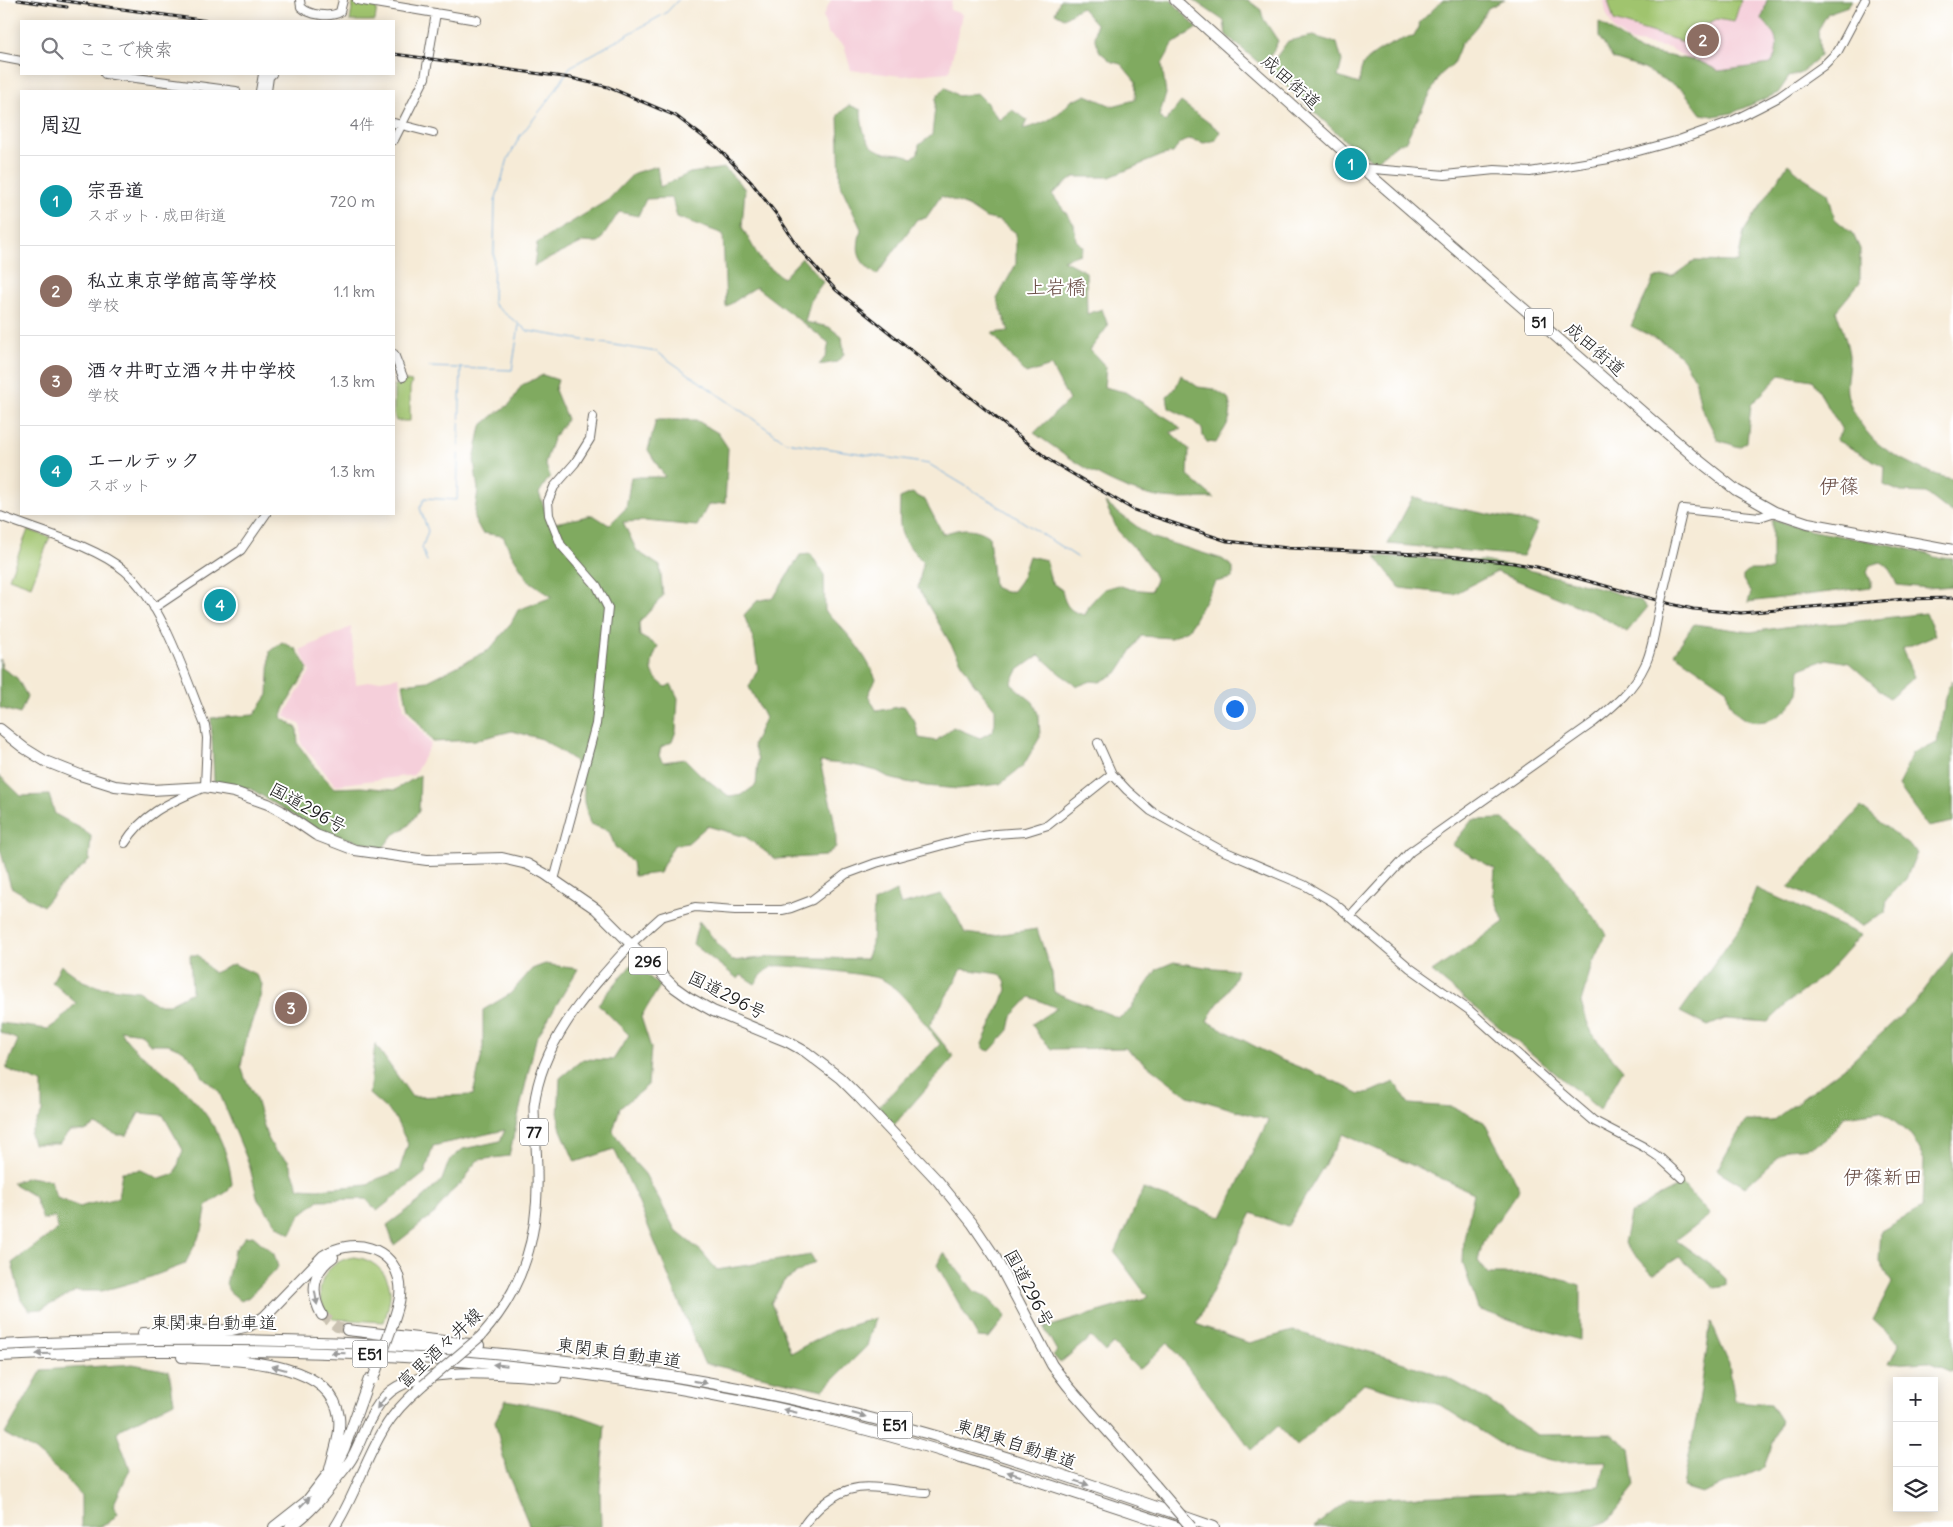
<!DOCTYPE html>
<html lang="ja">
<head>
<meta charset="utf-8">
<style>
	:root { --surface:#fff; --page:#f7f7f7; --text:#2b2b33; --muted:#7c7c81; --line:#e1e1e2; --accent:#1a73e8 }
	body { margin:0; font-family:Delius,"Klee One",sans-serif; background:var(--page); color:var(--text) }
	.controls { position:absolute; right:15px; bottom:15px; display:grid; overflow:hidden; border-radius:0px; box-shadow:0 2px 12px #0003 }
	.controls button { width:45px; height:45px; display:grid; place-items:center; padding:0; border:0; border-bottom:1px solid var(--line); background:var(--surface); color:var(--text); font:25px sans-serif }
	.you { position:absolute; left:1234px; top:708px; width:18px; height:18px; margin:-12px; border:4px solid #fff; border-radius:50%; background:#1a73e8; box-shadow:0 0 0 8px #1a73e833 }
	.badge { display:grid; place-items:center; width:32px; height:32px; border-radius:50%; background:var(--accent); color:#fff; font-size:16px; font-weight:700 }
	.pin { position:absolute; translate:-50% -50%; border:2px solid #fff; box-shadow:0 1px 5px #0006 }
	.list { margin:0; padding:0; list-style:none }
	h2 { display:flex; justify-content:space-between; align-items:center; height:65px; margin:0; padding:0 20px; font-size:21px }
	h2 small { font-size:16px; font-weight:400; color:var(--muted) }
	.list li { display:grid; grid-template-columns:32px 1fr auto; gap:15px; align-items:center; box-sizing:border-box; height:90px; padding:0 20px; border-top:1px solid var(--line) }
	.list b { display:block; font-size:19px; white-space:nowrap }
	.list p { margin:0; font-size:16px; white-space:nowrap; color:var(--muted) }
	.list em { font-size:16px; font-style:normal; color:var(--muted) }
	.icon { flex:none; width:28px; height:28px; fill:none; stroke:currentColor; stroke-width:2; stroke-linecap:round; stroke-linejoin:round }
	.map { position:relative; flex:none; width:1953px; height:1527px; overflow:hidden }
	.search { position:absolute; background:var(--surface); box-shadow:0 2px 12px #0003; left:20px; top:20px; width:375px; height:55px; display:flex; align-items:center; gap:12px; box-sizing:border-box; padding:0 18px; border-radius:0px; color:var(--muted); font-size:19px }
	.panel { position:absolute; background:var(--surface); box-shadow:0 2px 12px #0003; left:20px; top:90px; width:375px; height:425px; border-radius:0px }
	.map>svg:first-child { display:block }
</style>
</head>
<body>
<div class="map">
<svg width="1953" height="1527" viewBox="0 0 1953 1527">
	<rect width="100%" height="100%" fill="#fff"/>
	<filter id="ink" filterUnits="userSpaceOnUse"><feTurbulence type="fractalNoise" baseFrequency=".02" numOctaves="2"/><feDisplacementMap in="SourceGraphic" scale="10" xChannelSelector="R" yChannelSelector="G"/><feConvolveMatrix kernelMatrix="1 2 1 2 8 2 1 2 1" color-interpolation-filters="sRGB"/></filter>
	<filter id="wash" filterUnits="userSpaceOnUse"><feTurbulence type="fractalNoise" baseFrequency=".0096" numOctaves="4" result="noise"/><feDisplacementMap in="SourceGraphic" scale="20" xChannelSelector="R" yChannelSelector="G"/><feGaussianBlur stdDeviation="1.12" result="paint"/><feColorMatrix in="noise" values="0 0 0 0 0 0 0 0 0 0 0 0 0 0 0 0 0 1.4 0 .05"/><feComposite in="paint" operator="in"/></filter>
	<g filter="url(#wash)">
		<rect width="100%" height="100%" fill="#f6ebd7"/>
		<path fill="#f5cfda" d="M831 0H952L950 10 962 14 949 72 902 76 851 70 844 46 828 33 823 16Z
			M1604 0H1767L1762 19 1776 39 1778 50 1771 64 1747 67 1707 80 1683 56 1670 48 1631 42 1614 30 1606 13Z
			M351 627 356 684 399 677 404 709 431 744 414 775 335 785 301 743V725L284 716 310 671 300 650Z"/>
		<path fill="#a0c46e" stroke="#5e7045" d="M1608 0H1741L1734 22 1717 19 1704 25 1697 46 1614 21Z
			M353 3 377 6 375 21H350Z
			M406 381 412 382 410 388V421H396L394 414V386Z
			M28 530 50 537 31 586 9 578Z
			M354 1257C377 1259 395 1279 389 1303 388 1309 386 1316 384 1322L333 1319C308 1297 322 1261 354 1257Z"/>
		<path fill="#80aa61" stroke="#4e633e" d="M1060 0H1171L1197 28 1173 44 1162 64 1166 94 1159 116 1165 122 1181 102 1220 131 1216 140 1204 143 1189 139 1179 144 1173 153 1163 155 1110 177H1074L1052 194 1074 224 1076 240 1083 247 1080 254 1063 260 1086 272 1087 314 1102 309 1108 326 1090 350 1106 367 1104 387 1125 392 1172 421 1181 429 1170 432 1189 449 1188 476 1214 498C1198 498 1180 500 1164 498 1114 491 1074 461 1034 433L1069 400 1051 366 1026 374 992 333 1009 331 997 299 1016 264V233L1000 221 986 218 968 206 941 196 926 218 917 219 877 275C856 260 856 252 861 229L840 184 838 115 849 105 861 110C862 130 865 151 889 153 899 154 903 153 912 158L918 153 919 145 932 135 936 98 945 87 958 96 977 93 986 102 999 120 1012 110 1027 120 1023 129C1046 123 1056 118 1072 100L1078 99 1086 95 1112 106 1135 100 1136 82 1121 64 1112 62 1100 52 1095 40 1096 24 1081 7 1064 18 1055 13Z
			M1193 0H1248L1261 10 1263 18 1278 41 1265 68 1226 35 1224 21Z
			M1443 0H1505L1488 8 1477 26 1461 44 1453 64 1440 75 1405 142 1397 144 1375 162 1354 149 1270 71 1277 56 1288 41 1313 36 1337 43 1342 61 1338 77 1359 84C1360 79 1360 70 1363 65 1370 54 1401 37 1414 37L1420 22Z
			M1767 0H1852L1848 6 1828 13 1818 30 1820 56 1801 73 1789 77 1778 93 1732 113 1714 116 1701 114 1683 90 1644 69 1613 59 1599 37V22L1640 51 1699 61 1719 71 1771 64C1782 44 1776 35 1762 19Z
			M1788 164 1803 177 1828 193 1835 219 1853 234 1860 249V282L1836 311C1841 325 1847 340 1849 355 1850 368 1844 384 1848 397 1852 412 1863 429 1874 440 1889 455 1932 476 1953 479V514L1926 493 1901 492 1884 485 1885 467 1836 440 1842 430 1812 380 1780 375 1751 405 1747 442 1739 447 1718 440 1701 407 1695 379 1684 360 1670 346 1631 326 1654 278 1673 276 1694 261 1738 262 1744 231Z
			M657 166 660 187 690 173 725 168 745 189 742 227 761 261 783 278 802 258 823 282 811 299 805 322 829 327 842 337 844 354 837 362 819 365 826 356 829 343 756 287 726 307 723 234 677 217 672 198 646 199 638 216 619 212 599 243 583 242 534 266 537 243 608 200 634 173Z
			M543 375 558 380 555 390 567 419 553 439 545 463 550 476 539 493 550 524 593 515 609 525 626 508 631 477H665L648 450 656 420H696L718 433 728 448 725 503 708 505 697 526 645 521 623 522 637 551 660 566 663 596 639 623 640 636 658 646C650 665 647 674 666 687L671 684 678 698 676 731 672 742 661 747 659 756 663 762 685 759 701 775 730 797 742 795 756 785 758 760 753 745 765 718 749 687 758 669 754 642 744 615 757 601 774 597 800 555 811 554 824 575 825 611C846 631 864 651 876 679L868 696 877 711 904 706 915 722 919 738 936 741 953 727 980 738 993 731 995 723V709L973 682 918 588 923 562C898 534 899 535 900 498L912 493 925 500 943 534C960 528 974 526 989 536L994 587 1005 592 1013 591 1021 580 1029 556 1046 560 1051 582 1062 590C1065 605 1069 612 1085 615L1090 604 1104 589 1118 585 1130 589 1151 591 1156 580 1150 568 1138 552 1118 531 1105 503 1151 537 1222 559 1233 567V578L1215 582 1189 629 1171 638 1141 636 1117 673 1100 682 1091 681 1078 686 1060 674 1039 655 1018 670 1011 684 1033 702 1039 716 1040 737 1023 766 1000 784 958 789 926 786 892 779 877 771 853 765 820 762C826 790 837 817 836 847L825 856 775 859 746 837 707 826 688 843 674 845 659 873 634 876 632 862 615 847 609 831 590 824 584 802V789L574 760 542 739 512 731 476 740 433 742 408 709 403 684 428 681 489 650 510 625 518 610 552 597 528 580 511 553 503 536 482 533 474 518 478 490 474 460 481 426 494 415 510 404 522 385Z
			M1181 375 1198 387 1214 389 1228 398C1235 419 1226 425 1216 443L1207 442 1203 436 1202 429 1191 419 1169 408 1167 396 1176 387Z
			M1413 497 1426 502 1538 524 1523 556 1388 544Z
			M1772 520 1813 531 1892 545 1928 554 1934 557 1953 559V586L1927 588 1897 585 1889 567 1881 562 1871 565 1867 572 1871 581V587L1748 602 1751 593 1743 580V576L1750 570H1772Z
			M1375 556 1483 561 1520 568 1597 587 1641 601 1647 608 1627 632 1597 614 1497 572 1454 594 1400 588Z
			M1926 613 1935 635 1902 649 1914 677 1889 698 1849 663 1827 659 1800 669C1799 677 1800 688 1797 696 1786 720 1748 734 1732 707 1728 703 1728 695 1727 689L1674 653 1694 624 1750 632 1792 626 1843 623Z
			M282 642 296 649 308 669 287 703 281 717 297 728 298 744 314 766 334 788 361 787 395 790 420 775 419 811 408 826 392 836 383 848 317 830 251 789 214 781 211 718 254 715 268 695 270 651Z
			M0 659 2 668 17 678 27 696 20 714 0 708Z
			M1953 681V822L1928 827 1899 786 1912 753 1937 743 1948 687Z
			M0 776 21 796 49 795 55 814 80 828 91 836 89 861 58 888 43 906 11 887 0 849Z
			M1861 807 1917 852 1906 879 1887 899 1885 913 1862 926 1827 905 1789 887Z
			M1503 819 1559 870 1606 934 1592 964 1581 1003 1591 1033 1623 1070 1600 1110 1432 972 1504 922 1493 894 1495 869 1452 845 1472 820Z
			M1756 888 1861 935 1829 971 1790 1001 1768 1022 1725 1019 1708 1026 1680 1012 1742 925Z
			M896 891 901 905 941 894 956 915 965 933 988 936 1037 929 1052 974 1054 992 1119 1018 1129 1011 1157 969 1174 962 1205 967 1237 970C1232 991 1216 1002 1207 1021L1279 1059 1334 1081 1360 1094 1371 1092 1394 1082 1409 1104 1453 1107 1484 1122 1520 1189 1483 1241 1478 1261 1488 1274H1542L1580 1285V1340L1514 1322 1478 1309 1463 1263 1464 1239 1474 1193 1343 1134 1287 1227 1252 1213 1196 1324 1249 1343 1293 1331 1377 1354 1446 1377 1484 1398 1537 1435 1612 1434 1630 1448 1635 1487 1608 1521 1593 1527H1314L1349 1499 1526 1493 1600 1486 1606 1461 1557 1462 1507 1448 1440 1405 1364 1383 1297 1446 1278 1426 1252 1450 1168 1342 1143 1367 1138 1369 1113 1344 1105 1352 1091 1337 1060 1363 1053 1355 1057 1351 1044 1328 1148 1297 1115 1253 1143 1189 1222 1217 1268 1120 1188 1096 1125 1048 1052 1049 1040 1037 1032 1024 1057 1008 1030 997 1012 1016 1009 1030 990 1051 984 1049 982 1044 1007 990 1005 980 1000 974 962 969 929 1026 954 1057 893 1126 877 1108 940 1044C925 1025 903 989 881 979 873 975 784 964 775 966 766 968 760 977 755 984L741 975 738 979 693 944 699 921 732 961 772 957 866 959 872 944 874 902Z
			M1953 952V1141L1951 1147 1953 1173V1372L1928 1362 1889 1364 1899 1343 1873 1320 1892 1283 1879 1260 1881 1231 1922 1208 1924 1160 1911 1135 1881 1111 1844 1116C1824 1144 1822 1147 1787 1149L1745 1187 1717 1170 1745 1121H1772L1850 1063 1916 1001Z
			M190 955H198L213 973 234 964 255 974 262 984 260 998 247 1036 241 1066 245 1078 256 1099 267 1136 275 1151 288 1160 299 1188 318 1189 368 1185 377 1179 399 1171 408 1144 394 1116 369 1094 375 1044 412 1097 473 1095 483 1049V1010L510 994 532 969 545 964 578 969 536 1039 509 1156 478 1160 471 1168 465 1180 449 1194 435 1213 394 1245 387 1225 417 1203 442 1180 449 1161 463 1149 500 1141 505 1130 433 1146 425 1173 377 1211 366 1199 319 1200 300 1215 291 1234 278 1226 258 1200 249 1164 219 1092 203 1077 194 1061 182 1050 168 1044H150L141 1033 120 1030C130 1049 148 1058 164 1072 202 1103 227 1135 232 1184L228 1191 207 1205 202 1231 185 1264 148 1278 102 1291H76L42 1309 29 1310 21 1299 12 1263 58 1229 55 1217 43 1220 34 1196 12 1183 28 1177 50 1180 57 1198 80 1207C93 1202 105 1202 118 1198L122 1172 141 1170 160 1179 175 1174 183 1150 163 1115 139 1113 127 1135H117L96 1125 85 1131H70L59 1144H33L30 1134 42 1112V1083L6 1069 18 1040 0 1032V1023L48 1029 58 1022 76 1003 52 982 61 965 83 981 99 987 138 991 156 1004H169L192 992Z
			M633 963 660 986 641 1017 651 1048 648 1085 620 1108 613 1131 629 1156 645 1174 676 1231 702 1252 717 1270 811 1255 815 1262 784 1281 771 1303 791 1353 833 1331 875 1318 867 1346 823 1390 704 1363 635 1194 614 1149 575 1162 561 1130 558 1117 560 1078 583 1059 613 1060 629 1035 598 1004Z
			M1682 1184 1710 1215 1676 1240 1715 1268 1726 1279V1286L1715 1288 1679 1257 1653 1274 1624 1243 1630 1215 1653 1199Z
			M253 1236 274 1254 278 1267 249 1297 241 1301 229 1291 226 1284 234 1251 245 1237Z
			M944 1253 974 1291 986 1296 1006 1316 989 1338 978 1337 937 1265Z
			M1711 1322 1729 1364 1735 1401 1770 1404 1781 1421 1764 1467 1702 1493 1683 1487 1697 1415Z
			M133 1364 169 1371 174 1402 120 1429 117 1434 130 1469 113 1506 118 1513C107 1527 103 1527 81 1527V1496L63 1475 35 1451 5 1434 42 1370Z
			M506 1400 569 1412 605 1425 600 1490 601 1527H530L506 1470 495 1421Z"/>
		<g fill="none" stroke-linecap="round" stroke-linejoin="round">
			<path stroke="#6aa8dc" stroke-width="1" d="M678 0 666 13 570 67 551 97 520 136 508 159 495 201 493 302 495 306 528 331 657 352 786 442 929 464 994 503 1077 557
				M429 367 512 370 519 325
				M427 562 422 548 428 531 420 508 425 498 457 500 461 368"/>
		</g>
	</g>
	<g filter="url(#ink)">
		<g fill="none" stroke-linecap="round" stroke-linejoin="round">
			<path stroke="#cac2b2" stroke-width="10" stroke-dasharray="10 5" stroke-linecap="butt" d="M322 1315 337 1327 347 1330"/>
			<g stroke="#68645d" stroke-width="10">
				<path id="secondary" d="M300 0 301 7C309 15 330 18 340 12L343 0
					M357 0 477 20
					M0 57 21 61
					M105 74 236 91
					M260 91 263 74
					M267 91 269 77 272 74
					M394 123 433 133
					M394 140 425 78 436 13
					M1362 168 1445 175 1495 170 1530 172 1609 159 1679 140 1732 121 1760 107 1779 97 1823 66 1838 51 1865 0
					M394 354 403 377
					M0 516C38 531 94 545 125 571 163 603 186 679 205 725L207 738 205 787C172 802 145 811 125 843
					M1663 593 1683 509 1760 517 1775 512
					M154 608 241 550 266 514
					M1098 743 1112 774 1127 790 1151 811 1219 849 1304 885 1333 902 1410 968 1469 1010 1552 1085 1594 1121 1644 1147 1660 1158 1682 1178
					M554 880 596 724 608 608 597 586 561 545 549 515 548 501 554 487 575 463 590 439 593 417
					M1350 917 1410 852 1594 722C1614 706 1634 689 1645 665 1653 649 1655 627 1659 609
					M632 943 661 917 695 907 735 910H782L791 908 812 900 846 874 876 863 965 839 996 834 1025 832 1048 825 1112 774
					M803 1527C808 1518 814 1513 821 1506 855 1475 886 1491 926 1493"/>
			</g>
			<g stroke="#68645d" stroke-width="11">
				<path id="primary" d="M481 1336C524 1288 539 1235 537 1171 537 1149 534 1128 534 1106 542 1039 589 991 632 943
					M335 1527C355 1496 365 1460 384 1429 394 1412 408 1398 423 1385"/>
			</g>
			<g stroke="#68645d" stroke-width="12">
				<path id="highway" d="M1175 0 1362 168 1692 455 1736 490 1775 512 1808 523 1953 550
					M0 729 24 748 45 761 80 775 115 786 152 790 205 787 234 792 268 804 281 811 316 835 355 850 427 860 502 858 527 864 545 874 596 909 674 987 688 997 713 1011 788 1042 806 1052 840 1078 856 1094 938 1181 972 1223 995 1257 1052 1365 1068 1386 1155 1485
					M322 1315C310 1294 312 1271 333 1257
					M347 1330 479 1345
					M143 1333 231 1330 249 1326 264 1317 323 1256C351 1237 394 1245 400 1284 402 1299 396 1312 392 1326
					M0 1345C279 1331 561 1343 834 1409 963 1440 1089 1483 1214 1527
					M0 1356C259 1343 519 1352 773 1407 910 1437 1044 1483 1177 1527
					M182 1357C226 1360 332 1358 339 1417 341 1435 334 1452 330 1469
					M274 1527 307 1501 338 1461 344 1449 369 1379
					M290 1527C310 1513 323 1497 337 1478 343 1470 349 1464 353 1456 359 1445 363 1433 369 1421 374 1411 382 1398 391 1391 426 1364 514 1375 556 1378"/>
			</g>
			<use href="#secondary" stroke="#fff" stroke-width="8"/>
			<use href="#primary" stroke="#fff" stroke-width="9"/>
			<use href="#highway" stroke="#fff" stroke-width="10"/>
			<g stroke="#1c1c1c" stroke-width="3">
				<path id="rail" d="M18 0 67 7
					M58 0 208 21
					M394 54 571 78 608 87 676 116 718 148 751 182 777 215 801 251 836 290 1049 460 1134 510 1227 541 1288 548 1440 555 1513 563 1537 567 1671 604 1693 609 1741 613 1905 599 1953 598"/>
			</g>
			<use href="#rail" stroke="#fff" stroke-width="1" stroke-dasharray="4" stroke-linecap="butt"/>
			<g stroke="#68645d" stroke-width="10" stroke-linecap="butt">
				<path id="secondary-bridge" d="M1659 609 1663 593"/>
			</g>
			<g stroke="#68645d" stroke-width="11" stroke-linecap="butt">
				<path id="primary-bridge" d="M423 1385 481 1336"/>
			</g>
			<g stroke="#68645d" stroke-width="12" stroke-linecap="butt">
				<path id="highway-bridge" d="M373 1379 392 1326
					M1155 1485 1191 1527"/>
			</g>
			<use href="#secondary-bridge" stroke="#fff" stroke-width="8"/>
			<use href="#primary-bridge" stroke="#fff" stroke-width="9"/>
			<use href="#highway-bridge" stroke="#fff" stroke-width="10"/>
		</g>
		<defs><path id="oneway-solid" d="M-6-.8H1V-3.2L6.5 0L1 3.2V.8H-6Z" transform="scale(1.25)"/></defs>
		<g fill="#999">
			<use href="#oneway-solid" transform="translate(316 1298) rotate(80)"/>
			<use href="#oneway-solid" transform="translate(338 1353) rotate(-178)"/>
			<use href="#oneway-solid" transform="translate(43 1354) rotate(178)"/>
			<use href="#oneway-solid" transform="translate(500 1365) rotate(-174)"/>
			<use href="#oneway-solid" transform="translate(279 1368) rotate(-165)"/>
			<use href="#oneway-solid" transform="translate(700 1382) rotate(10)"/>
			<use href="#oneway-solid" transform="translate(381 1403) rotate(127)"/>
			<use href="#oneway-solid" transform="translate(790 1411) rotate(-167)"/>
			<use href="#oneway-solid" transform="translate(859 1415) rotate(15)"/>
			<use href="#oneway-solid" transform="translate(1014 1474) rotate(-162)"/>
			<use href="#oneway-solid" transform="translate(1082 1483) rotate(18)"/>
			<use href="#oneway-solid" transform="translate(305 1502) rotate(-45)"/>
		</g>
	</g>
	<g text-anchor="middle" stroke-width="4" stroke-linejoin="round" paint-order="stroke">
		<g fill="#fff" stroke="#606060" stroke-width="1">
			<rect x="1525" y="308.5" width="28" height="27" rx="4"/>
			<rect x="629" y="947.5" width="38" height="27" rx="4"/>
			<rect x="520" y="1118.5" width="28" height="27" rx="4"/>
			<rect x="352.5" y="1340.5" width="35" height="27" rx="4"/>
			<rect x="877.5" y="1411.5" width="35" height="27" rx="4"/>
		</g>
		<g font-size="16" font-weight="bold" fill="#1c1c1c">
			<text x="1539" y="328">51</text>
			<text x="648" y="967">296</text>
			<text x="534" y="1138">77</text>
			<text x="370" y="1360">E51</text>
			<text x="895" y="1431">E51</text>
		</g>
		<g font-size="18" fill="#1c1c1c" stroke="#fff">
			<text transform="translate(1291 82) rotate(42)" y="6">成田街道</text>
			<text transform="translate(1595 349) rotate(41)" y="6">成田街道</text>
			<text transform="translate(308 808) rotate(29)" y="6">国道296号</text>
			<text transform="translate(727 995) rotate(27)" y="6">国道296号</text>
			<text transform="translate(1029 1288) rotate(62)" y="6">国道296号</text>
			<text x="214" y="1329">東関東自動車道</text>
			<text transform="translate(440 1348) rotate(-43)" y="6">富里酒々井線</text>
			<text transform="translate(619 1353) rotate(8)" y="6">東関東自動車道</text>
			<text transform="translate(1016 1444) rotate(18)" y="6">東関東自動車道</text>
		</g>
		<g font-size="20" fill="#684c44" stroke="#fff">
			<text x="1056" y="294">上岩橋</text>
			<text x="1839" y="493">伊篠</text>
			<text x="1883" y="1184">伊篠新田</text>
		</g>
	</g>
</svg>
<div class="controls">
<button>+</button>
<button>−</button>
<button><svg class="icon" aria-label="layers" viewBox="0 0 24 24"><path d="M12 4l9 5-9 5-9-5zM3 14l9 5 9-5"/></svg></button>
</div>
<div class="you"></div>
<div class="pin badge" style="left:1351px;top:164px;background:#0f9aa8">1</div>
<div class="pin badge" style="left:1703px;top:40px;background:#8d6e63">2</div>
<div class="pin badge" style="left:291px;top:1008px;background:#8d6e63">3</div>
<div class="pin badge" style="left:220px;top:605px;background:#0f9aa8">4</div>
<div class="search"><svg class="icon" aria-label="search" viewBox="0 0 24 24"><circle cx="10" cy="10" r="6"/><path d="M15 15l6 6"/></svg>ここで検索</div>
<section class="panel">
<h2>周辺<small>4件</small></h2>
<ul class="list">
<li><span class="badge" style="background:#0f9aa8">1</span><div><b>宗吾道</b><p>スポット · 成田街道</p></div><em>720 m</em></li>
<li><span class="badge" style="background:#8d6e63">2</span><div><b>私立東京学館高等学校</b><p>学校</p></div><em>1.1 km</em></li>
<li><span class="badge" style="background:#8d6e63">3</span><div><b>酒々井町立酒々井中学校</b><p>学校</p></div><em>1.3 km</em></li>
<li><span class="badge" style="background:#0f9aa8">4</span><div><b>エールテック</b><p>スポット</p></div><em>1.3 km</em></li>
</ul>
</section>
</div>
</body>
</html>
